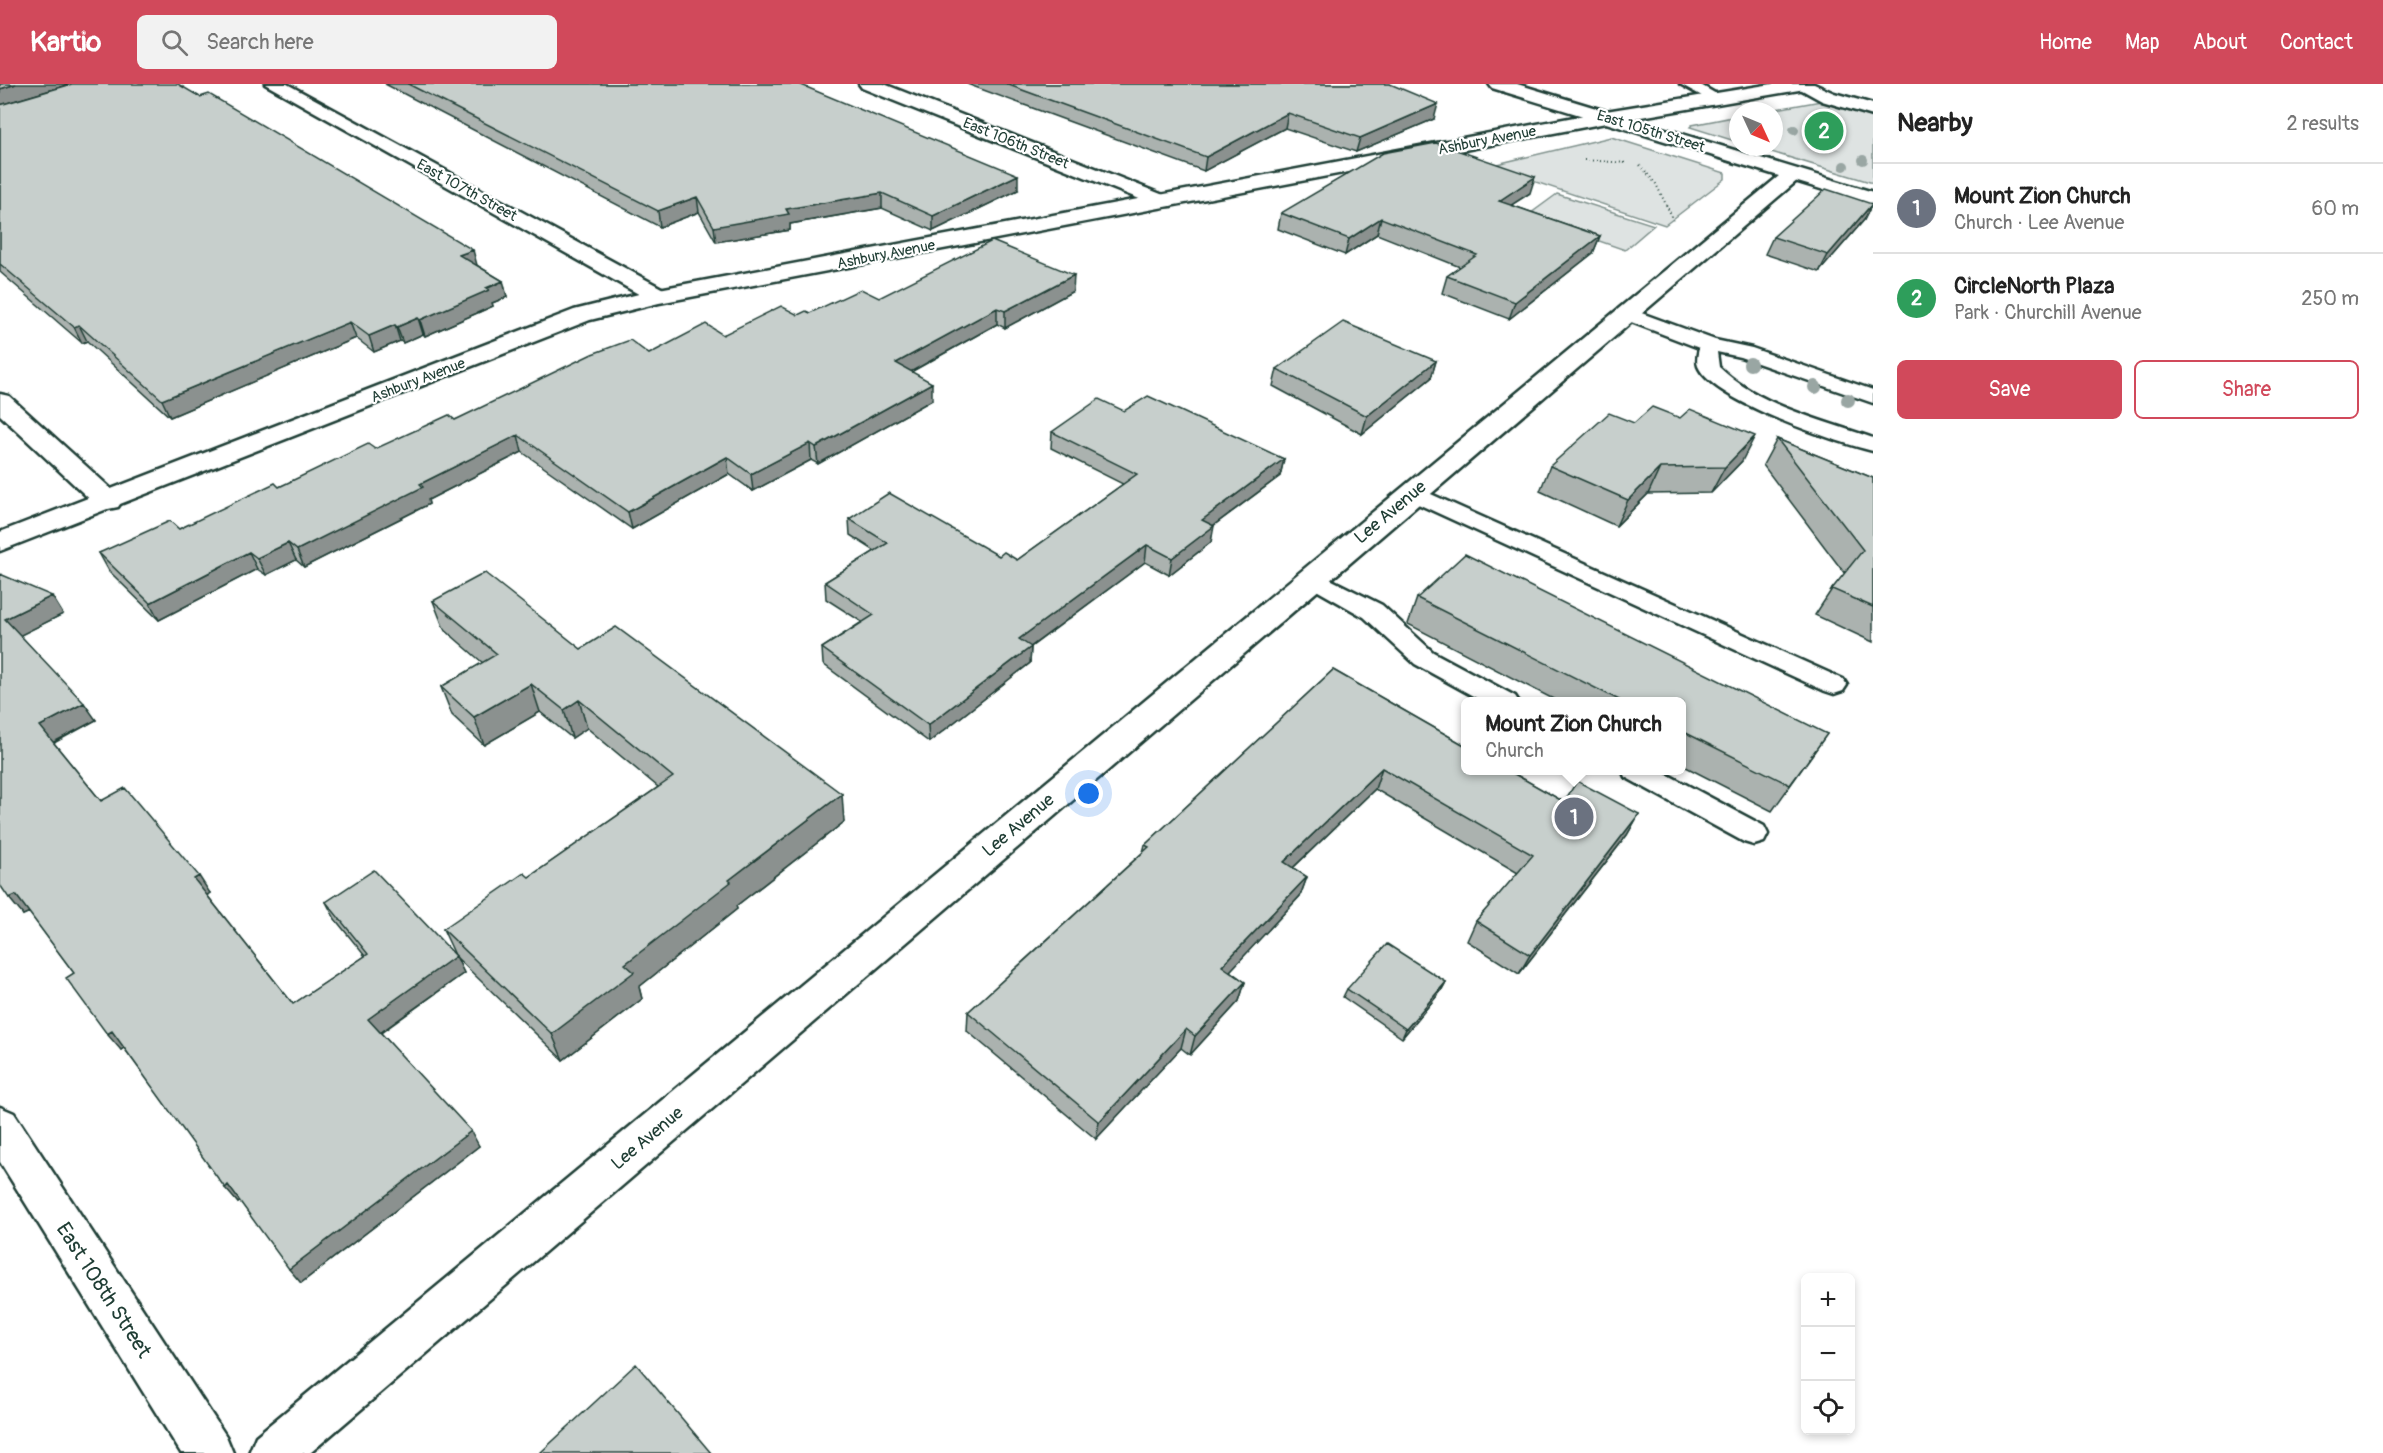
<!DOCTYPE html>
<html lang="en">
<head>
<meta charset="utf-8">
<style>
	:root { --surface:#fff; --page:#f2f2f2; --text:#222; --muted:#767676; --line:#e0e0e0; --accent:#d1495b }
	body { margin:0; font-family:Pangolin,sans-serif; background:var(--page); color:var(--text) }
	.controls { position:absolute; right:18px; bottom:18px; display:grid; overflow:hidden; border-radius:9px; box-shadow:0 3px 9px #0003 }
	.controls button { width:54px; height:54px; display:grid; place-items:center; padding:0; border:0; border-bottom:2px solid var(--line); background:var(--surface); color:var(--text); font:30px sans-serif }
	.compass { position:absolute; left:1729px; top:18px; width:54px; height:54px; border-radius:50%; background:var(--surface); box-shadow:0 3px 9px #0003; rotate:134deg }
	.you { position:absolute; left:1089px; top:710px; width:21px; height:21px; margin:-15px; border:4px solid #fff; border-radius:50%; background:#1a73e8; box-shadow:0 0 0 9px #1a73e833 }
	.badge { display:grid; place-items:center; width:39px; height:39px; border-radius:50%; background:var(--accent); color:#fff; font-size:20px; font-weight:700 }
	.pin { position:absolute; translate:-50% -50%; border:3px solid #fff; box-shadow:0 2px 6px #0006 }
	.popup { position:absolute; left:1461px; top:613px; width:225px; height:78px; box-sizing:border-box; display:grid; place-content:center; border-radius:9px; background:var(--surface); filter:drop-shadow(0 2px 4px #0005); font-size:20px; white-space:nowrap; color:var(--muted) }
	.popup b { font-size:22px; color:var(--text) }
	.popup::after { content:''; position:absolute; left:50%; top:100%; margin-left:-12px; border:12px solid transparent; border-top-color:var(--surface) }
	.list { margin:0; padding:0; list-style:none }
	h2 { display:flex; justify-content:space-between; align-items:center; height:78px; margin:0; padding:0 24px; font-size:26px }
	h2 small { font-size:20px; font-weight:400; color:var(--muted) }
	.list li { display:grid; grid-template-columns:39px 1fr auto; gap:18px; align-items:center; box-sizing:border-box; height:90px; padding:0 24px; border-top:2px solid var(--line) }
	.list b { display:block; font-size:22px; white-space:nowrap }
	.list p { margin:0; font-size:20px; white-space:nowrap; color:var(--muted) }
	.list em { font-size:20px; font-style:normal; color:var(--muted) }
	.actions { display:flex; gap:12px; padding:18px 24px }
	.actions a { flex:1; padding:14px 0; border:2px solid var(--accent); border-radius:9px; text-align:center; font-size:21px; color:var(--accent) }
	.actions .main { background:var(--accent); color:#fff }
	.icon { flex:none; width:33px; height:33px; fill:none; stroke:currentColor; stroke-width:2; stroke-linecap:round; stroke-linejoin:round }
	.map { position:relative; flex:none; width:1873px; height:1369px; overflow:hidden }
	header { display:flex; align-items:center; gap:36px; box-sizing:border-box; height:84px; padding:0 30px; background:var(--accent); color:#fff }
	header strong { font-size:28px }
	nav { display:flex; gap:33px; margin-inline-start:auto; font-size:21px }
	.search { width:420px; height:54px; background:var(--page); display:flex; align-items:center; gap:15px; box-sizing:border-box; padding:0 21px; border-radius:9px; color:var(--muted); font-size:22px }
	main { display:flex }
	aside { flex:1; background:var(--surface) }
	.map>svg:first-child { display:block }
</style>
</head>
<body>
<header>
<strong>Kartio</strong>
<div class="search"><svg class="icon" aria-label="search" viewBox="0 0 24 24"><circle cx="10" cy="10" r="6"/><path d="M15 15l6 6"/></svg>Search here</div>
<nav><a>Home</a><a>Map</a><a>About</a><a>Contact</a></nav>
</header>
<main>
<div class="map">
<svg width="1873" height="1369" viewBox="0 0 1873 1369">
	<rect width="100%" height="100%" fill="#fff"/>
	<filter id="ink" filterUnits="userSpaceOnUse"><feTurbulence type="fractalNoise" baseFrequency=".0167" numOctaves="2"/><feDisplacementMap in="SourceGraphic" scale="12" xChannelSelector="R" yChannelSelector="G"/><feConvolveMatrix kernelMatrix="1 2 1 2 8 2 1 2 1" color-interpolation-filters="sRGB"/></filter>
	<g filter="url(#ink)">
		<path fill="#dee3e2" stroke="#7e908b" stroke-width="1.5" d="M1821 17 1873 30V99L1755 63H1774V27H1765Z
			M1738 32V58L1690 43 1692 41Z
			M1611 53 1725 89V95L1665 141 1488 82Z
			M1557 110 1654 141 1625 166 1527 132Z"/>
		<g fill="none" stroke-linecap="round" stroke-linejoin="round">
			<g stroke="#1f3d34" stroke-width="5">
				<path id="service" d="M1680 0H1699L1725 15 1718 19 1713 18Z
					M1625 223 1715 256 1752 264 1873 306V319L1740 273 1717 268 1719 283C1759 322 1822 336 1873 354V367C1836 358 1712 317 1698 282 1696 276 1698 270 1699 264L1618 233 1616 229Z
					M1413 402 1843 595 1847 601 1843 607 1834 610 1825 607 1405 414 1402 409 1405 404Z
					M1312 486 1382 521 1433 568 1515 612 1519 618H1484L1415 580 1364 533 1304 499 1300 494 1304 489Z
					M1622 686H1659L1764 742 1768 750 1764 758 1754 761 1744 758 1625 693Z"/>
			</g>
			<g stroke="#1f3d34" stroke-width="5">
				<path id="minor" d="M265 0H287L667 207 670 212 667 217H651Z
					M859 0H884L1171 114 1174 118 1171 122H1157L862 4Z
					M1814 0 1834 9 1873 20V32L1822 17 1793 1Z
					M1792 85 1799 87 1802 91 1799 95 310 1369H249L256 1352 1785 87Z
					M0 310 9 312 118 411 122 417 118 423 108 425 98 423 0 331Z
					M0 1023 14 1029 226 1352 233 1369H181L0 1078Z"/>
			</g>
			<g stroke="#1f3d34" stroke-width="5">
				<path id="tertiary" d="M1772 0H1814L1805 5 1606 39 659 219 590 236 0 467V448L574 226 659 205 1606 27Z"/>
			</g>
			<g stroke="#1f3d34" stroke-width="5">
				<path id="secondary" d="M1489 0H1517L1873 108V121L1492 4Z"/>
			</g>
			<path stroke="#1f3d34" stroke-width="2" stroke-dasharray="1 3" stroke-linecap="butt" d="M1584 76 1627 79
				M1640 81 1656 100 1674 137"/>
			<use href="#service" fill="#fff" fill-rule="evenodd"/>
			<use href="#minor" fill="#fff" fill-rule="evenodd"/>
			<use href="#tertiary" fill="#fff" fill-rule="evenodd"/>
			<use href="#secondary" fill="#fff" fill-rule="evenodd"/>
		</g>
		<g fill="#99a6a3">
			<circle cx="1794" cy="46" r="5"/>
			<circle cx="1821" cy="51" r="5"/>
			<circle cx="1863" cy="76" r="5"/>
			<circle cx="1844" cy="82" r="5"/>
			<circle cx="1750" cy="280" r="7"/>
			<circle cx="1815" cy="303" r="7"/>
			<circle cx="1848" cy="316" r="7"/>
		</g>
		<path fill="#abb2af" stroke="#1f3d34" stroke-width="1.5" d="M385 0H799L1018 106 933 147 882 124 790 140V146L716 158 699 128 660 143Z
			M967 0H1390L1434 35 1356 68 1285 44 1204 87Z
			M200 13 503 197 507 213 492 219 493 222 425 252 423 250 403 259 400 257 374 268 356 254 170 333 87 257 82 259 0 188V21Z
			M1530 109 1511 121 1600 152 1593 169 1509 235 1442 209 1447 192 1460 183 1377 150 1345 171 1278 145 1281 129Z
			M1872 120 1864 136 1819 188 1765 170 1773 153Z
			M1073 207 1005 244 997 240 911 288 932 316 818 380 811 376 753 407 729 390 632 445 522 368 428 416 429 420 304 483 296 476 266 491 257 485 159 536 109 487 99 469 179 445 279 403 375 365 455 336 649 270 798 231 810 229 879 214Z
			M1436 277 1431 294 1362 350 1273 302 1277 285Z
			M1124 327 1284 375 1280 392 1213 442 1211 458 1169 491 1145 478 1031 563 1030 579 929 658 823 580 822 564 862 538 826 515 825 498 875 467 850 451 849 435 1017 476 1123 400 1051 364 1052 348Z
			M1634 339 1742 377 1711 409 1648 410 1616 442 1540 407 1550 382Z
			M1777 355 1873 394V558L1815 531 1832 505 1845 490 1763 381Z
			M0 490 63 530 20 551 96 636 54 659 101 717 210 809 207 811 293 920 365 872 335 835 326 818 455 871 443 845 529 793 658 703 587 644 572 654 540 628 484 661 452 631 441 603 483 579 444 545 433 517 581 565 844 738 736 822 737 825 639 903 642 915 563 976 456 873 464 889 381 949 479 1062 301 1199 240 1117 238 1119 124 964 121 966 74 889 29 828 23 831Z
			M1417 514 1827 650 1772 727 1682 681V618H1559L1408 540Z
			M1333 586 1564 718 1639 730 1627 751 1519 890 1467 857 1476 837 1518 789 1375 705 1293 784 1307 793 1300 812 1230 887 1245 898 1239 917 1190 971 1181 964 1096 1055 967 947 968 928 1143 768 1145 761Z
			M1446 898 1441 907 1402 954 1343 913 1347 905Z"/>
		<path fill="#8b918f" stroke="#1f3d34" stroke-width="1.5" d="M16 0H71L0 21V5Z
			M1438 20 1434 35 1356 68 1360 54Z
			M1288 29 1285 44 1204 87 1206 73Z
			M1018 91V106L933 147V132Z
			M1535 93 1530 109 1493 133 1499 117Z
			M882 109V124L790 140V146L716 158 714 143 786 125Z
			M697 113 699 128 660 143 658 127Z
			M1872 120 1864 136 1819 188 1828 171Z
			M1381 134 1377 150 1345 171 1349 155Z
			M1600 152 1593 169 1509 235 1515 218Z
			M473 166 477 181 463 187 459 171Z
			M1074 191 1073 207 1005 244V227Z
			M503 197 507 213 492 219 493 222 425 252 420 236Z
			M997 224V240L896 296V279Z
			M418 234 423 250 403 259 397 243Z
			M350 238 356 254 170 333 162 316Z
			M79 241 87 257 82 259 74 243Z
			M395 241 400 257 374 268 369 252Z
			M1436 277 1431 294 1362 350 1367 332Z
			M932 299V316L818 380 816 363Z
			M518 351 522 368 428 416 429 420 304 483 297 466 420 400Z
			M1755 352 1742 377 1711 409 1725 383Z
			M810 359 811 376 753 407 751 390Z
			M727 373 729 390 632 445 628 428Z
			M1284 375 1280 392 1199 452 1202 436Z
			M1660 384 1648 410 1616 442 1628 416Z
			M1214 442 1211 458 1169 491 1172 474Z
			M288 459 296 476 266 491 257 474Z
			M1147 461 1145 478 1018 572 1019 555Z
			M249 468 257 485 159 536 150 519Z
			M52 512 63 530 17 553 5 535Z
			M1031 563 1030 579 929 658 928 641Z
			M531 600 540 628 484 661 474 633Z
			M579 616 587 644 572 654 564 626Z
			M84 619 96 636 52 659 40 642Z
			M1382 684 1375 705 1278 798 1284 778Z
			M842 710 844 738 736 822 737 825 639 903 642 915 563 976 552 950 625 880 729 796Z
			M1639 730 1627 751 1519 890 1530 871Z
			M199 792 210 809 206 812 194 795Z
			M1307 793 1300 812 1217 901 1222 882Z
			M16 811 30 828 23 831 9 814Z
			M456 872 464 889 377 951 368 935Z
			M1245 898 1239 917 1190 971 1195 952Z
			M1446 898 1441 907 1402 954 1406 945Z
			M1186 945 1181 964 1096 1055 1099 1038Z
			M112 947 125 963 121 966 107 950Z
			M471 1047 479 1062 301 1199 289 1185Z
			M228 1101 241 1116 238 1119 225 1104Z"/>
		<path fill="#c7cfcc" stroke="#1f3d34" stroke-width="1.5" d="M0 0H16L0 5Z
			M72 0H178L200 13 209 10 473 166 459 171 503 197 486 204 489 206 420 236 418 234 397 243 395 241 369 252 350 238 162 316 79 241 74 243 0 180V21Z
			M408 0H799L1018 91 933 132 882 109 786 125 789 130 714 143 697 113 658 127Z
			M1006 0H1390L1438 20 1360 54 1288 29 1206 73Z
			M1436 59 1535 93 1499 117 1600 152 1515 218 1447 192 1477 171 1381 134 1349 155 1281 129 1383 69Z
			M1826 105 1872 120 1828 171 1773 153Z
			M992 157 1074 191 1005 227 997 224 896 279 932 299 816 363 810 359 751 390 727 373 628 428 518 351 420 400 423 403 297 466 288 459 257 474 249 468 150 519 99 469 170 437 179 445 275 399 279 403 368 360 375 365 449 331 455 336 592 270 630 256 649 270 706 240 723 251 781 222 798 231 806 227 810 229 861 205 879 214Z
			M1343 238 1436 277 1367 332 1277 285Z
			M1148 312 1284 375 1202 436 1214 442 1172 474 1147 461 1019 555 1031 563 928 641 822 564 874 531 825 498 888 459 849 435 889 409 999 472 1004 468 1017 476 1137 390 1052 348 1099 315 1124 327Z
			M1652 323 1680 334 1690 325 1755 352 1725 383 1660 384 1628 416 1550 382 1609 329 1634 339Z
			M1777 355 1873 394V523L1832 505 1863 466Z
			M1465 470 1827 650 1790 701 1682 647V618H1623L1417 514Z
			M485 489 581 565 616 543 842 710 729 796 731 798 625 880 634 888 552 950 443 845 524 789 529 793 673 693 579 616 564 626 531 600 474 633 441 603 497 570 433 517Z
			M0 490 52 512 5 535 84 619 40 642 101 717 125 704 199 792 194 795 293 920 368 870 326 818 374 786 456 872 368 935 471 1047 289 1185 228 1101 225 1104 112 947 107 950 66 894 74 889 16 811 9 814 0 801Z
			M1333 586 1466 662V687H1509L1564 718 1577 697 1639 730 1530 871 1476 837 1533 771 1382 684 1284 778 1307 793 1222 882 1245 898 1195 952 1186 945 1099 1038 968 928 1149 763 1145 761Z
			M1387 860 1446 898 1406 945 1347 905Z
			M636 1280 711 1369H540Z"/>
	</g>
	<g text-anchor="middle" stroke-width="4.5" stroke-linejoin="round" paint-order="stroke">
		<g font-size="15" fill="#1f3d34" stroke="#fff">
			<text transform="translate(1651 47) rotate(17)" y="5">East 105th Street</text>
			<text transform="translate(1487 56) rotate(-11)" y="5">Ashbury Avenue</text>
			<text transform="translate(1016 59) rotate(22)" y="5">East 106th Street</text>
			<text transform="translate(467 106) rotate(29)" y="5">East 107th Street</text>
			<text transform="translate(886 170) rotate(-11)" y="5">Ashbury Avenue</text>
			<text transform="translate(418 296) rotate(-21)" y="5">Ashbury Avenue</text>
		</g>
		<g font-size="18" fill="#1f3d34" stroke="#fff">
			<text transform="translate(1390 428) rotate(-40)" y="6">Lee Avenue</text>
			<text transform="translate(1018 741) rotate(-40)" y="6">Lee Avenue</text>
			<text transform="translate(647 1054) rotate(-40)" y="6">Lee Avenue</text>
		</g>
		<g font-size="21" fill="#1f3d34" stroke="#fff">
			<text transform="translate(104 1206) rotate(57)" y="7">East 108th Street</text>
		</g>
	</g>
</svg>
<div class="controls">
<button>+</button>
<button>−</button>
<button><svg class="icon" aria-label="locate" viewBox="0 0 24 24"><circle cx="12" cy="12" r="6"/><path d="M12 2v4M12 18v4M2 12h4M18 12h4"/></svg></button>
</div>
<svg class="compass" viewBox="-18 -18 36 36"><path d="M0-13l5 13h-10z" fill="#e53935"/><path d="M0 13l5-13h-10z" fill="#767676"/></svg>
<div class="you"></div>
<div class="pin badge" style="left:1574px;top:733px;background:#6b7280">1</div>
<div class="popup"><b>Mount Zion Church</b>Church</div>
<div class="pin badge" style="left:1824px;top:47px;background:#2e9e5b">2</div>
</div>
<aside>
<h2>Nearby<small>2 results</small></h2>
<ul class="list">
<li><span class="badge" style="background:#6b7280">1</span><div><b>Mount Zion Church</b><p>Church · Lee Avenue</p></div><em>60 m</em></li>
<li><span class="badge" style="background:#2e9e5b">2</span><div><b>CircleNorth Plaza</b><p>Park · Churchill Avenue</p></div><em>250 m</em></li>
</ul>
<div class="actions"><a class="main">Save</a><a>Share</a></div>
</aside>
</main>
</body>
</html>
